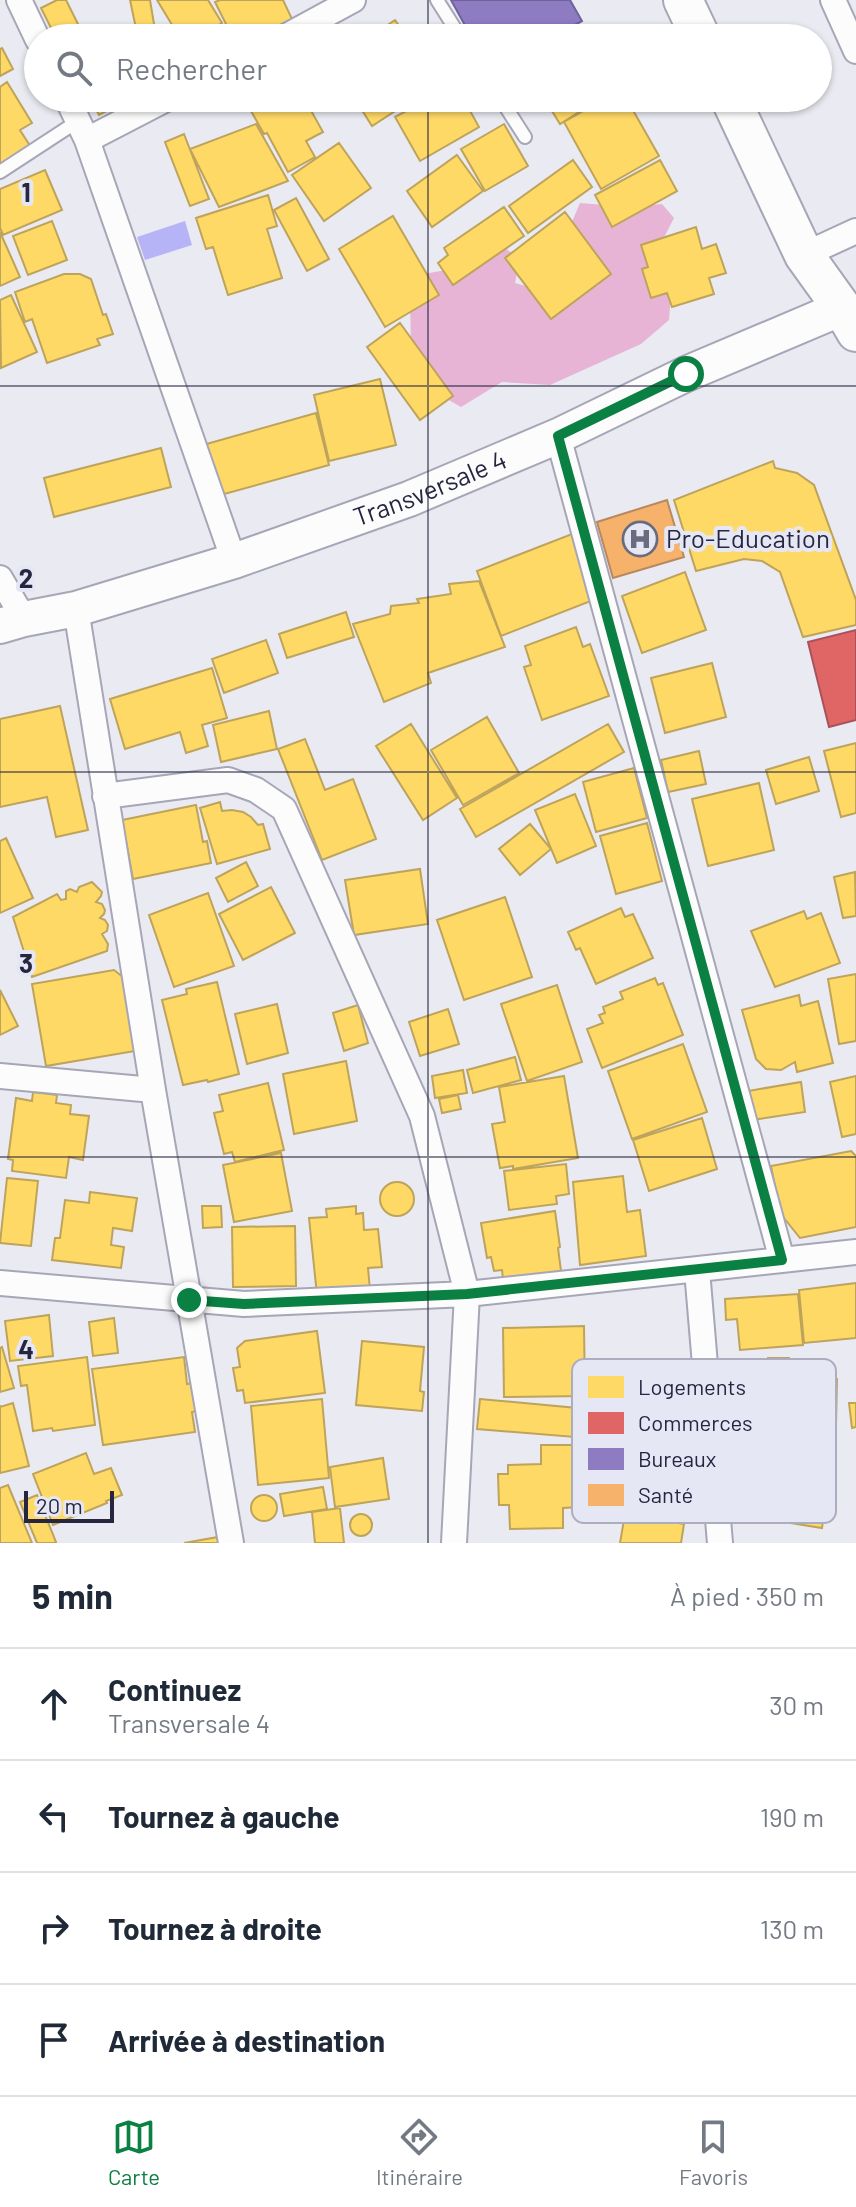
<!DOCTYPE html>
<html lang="fr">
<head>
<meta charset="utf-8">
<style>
	:root { --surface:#fff; --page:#f6f6f7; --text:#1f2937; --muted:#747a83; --line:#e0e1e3; --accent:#0b8043 }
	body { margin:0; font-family:Barlow,sans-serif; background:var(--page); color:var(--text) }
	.scale { position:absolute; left:24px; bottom:20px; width:90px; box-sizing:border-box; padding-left:8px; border:4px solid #262641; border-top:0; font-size:22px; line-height:28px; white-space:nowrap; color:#262641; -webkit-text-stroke:6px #e6e7f5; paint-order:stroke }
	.stop { position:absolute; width:24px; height:24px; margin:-18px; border:6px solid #0b8043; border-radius:50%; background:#fff }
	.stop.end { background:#0b8043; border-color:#fff; box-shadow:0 2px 8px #0008 }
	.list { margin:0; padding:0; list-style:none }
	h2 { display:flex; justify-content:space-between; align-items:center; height:104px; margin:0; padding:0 32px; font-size:34px }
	h2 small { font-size:26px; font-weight:400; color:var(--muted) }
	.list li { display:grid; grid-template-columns:52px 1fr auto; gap:24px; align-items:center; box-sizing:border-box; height:112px; padding:0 32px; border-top:2px solid var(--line) }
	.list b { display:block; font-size:30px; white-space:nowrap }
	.list p { margin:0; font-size:26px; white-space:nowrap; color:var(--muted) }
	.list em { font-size:26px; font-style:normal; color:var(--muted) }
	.icon { flex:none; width:44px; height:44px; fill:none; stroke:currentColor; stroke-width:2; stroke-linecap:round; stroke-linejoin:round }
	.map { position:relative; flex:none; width:856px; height:1543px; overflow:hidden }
	.search { position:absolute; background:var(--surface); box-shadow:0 2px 6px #0004; left:24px; right:24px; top:24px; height:88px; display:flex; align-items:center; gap:20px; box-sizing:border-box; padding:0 28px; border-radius:44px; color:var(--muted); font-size:30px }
	.sheet { height:552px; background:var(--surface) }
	nav { display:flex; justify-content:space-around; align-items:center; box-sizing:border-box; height:112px; border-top:2px solid var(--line); background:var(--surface); font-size:22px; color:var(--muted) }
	nav a { display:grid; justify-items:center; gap:4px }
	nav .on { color:var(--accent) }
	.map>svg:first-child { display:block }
</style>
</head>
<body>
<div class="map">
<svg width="856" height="1543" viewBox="0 0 856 1543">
	<rect width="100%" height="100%" fill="#eaeaf2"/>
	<path fill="#e7b4d6" d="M580 203 628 207 662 204 674 218 657 251 671 294 669 320 641 344 550 385 502 382 461 407 440 395 411 351 410 296 418 275 463 267 500 245 520 258 515 283 563 297 568 231Z"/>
	<path fill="#b6b4f7" d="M185 221 192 245 145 260 137 237Z"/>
	<path fill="#ffd966" stroke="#bea35b" stroke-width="2" d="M57 0H66L85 38H56L41 8Z
		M130 0H150L155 30 137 33Z
		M157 0H208L222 23 197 38H180Z
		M220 0H283L292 19 254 38H233L215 2Z
		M395 20 405 34 412 30 417 38H368Z
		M580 29 583 34 587 31 591 38H565Z
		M2 48 13 69 0 76V49Z
		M7 82 32 123 20 130 32 149 0 169V87Z
		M90 98H132L99 115Z
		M270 98H304L323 132 306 141 315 157 288 172 267 133 264 134 251 111Z
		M375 98H415L372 126 360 107Z
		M430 98H463L479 127 420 161 395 117Z
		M544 98H601L560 124Z
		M606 98H626L659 156 601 189 564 122Z
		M256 124 288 181 219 207 190 149Z
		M504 124 528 166 485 191 461 149Z
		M184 134 209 199 190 206 165 142Z
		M339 143 371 188 324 221 292 175Z
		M457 155 483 191 432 227 407 191Z
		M573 160 592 187 528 233 509 206Z
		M660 160 677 191 612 227 595 195Z
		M45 170 62 210 3 235 0 228V189Z
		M268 195 277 226 267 229 282 278 228 295 213 247 206 249 196 218Z
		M296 198 329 259 307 271 274 210Z
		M504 207 524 236 453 285 438 263 448 255 444 248Z
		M565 212 611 274 551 319 505 258Z
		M393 216 439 295 385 327 339 249Z
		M52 221 67 260 28 275 13 236Z
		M696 227 702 249 716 244 726 273 709 278 714 294 672 307 667 293 651 298 642 269 648 267 641 245Z
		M0 232 20 277 0 286Z
		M64 274H80L91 279 103 315 106 314 113 334 97 339 100 345 47 363 32 319 25 322 15 292Z
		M11 295 37 352 1 368 0 300Z
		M400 323 453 396 420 420 367 347Z
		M380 379 396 445 329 461 314 395Z
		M316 413 329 465 217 496 203 445Z
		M161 448 171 487 54 517 44 478Z
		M773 461 775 468 797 473 814 485 856 600V625L803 637 780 572 762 561 744 559 696 571 674 500Z
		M572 534 596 599 501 636 477 571Z
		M685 572 706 630 642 653 622 596Z
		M479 581 505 647 428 673 431 683 384 702 353 624 390 614 391 606 419 603 417 599 451 594 449 584Z
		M346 612 354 637 287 658 279 634Z
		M576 627 583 647 590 644 609 696 542 720 524 667 531 665 525 646Z
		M266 640 278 673 224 693 212 659Z
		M712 663 726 717 665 733 651 678Z
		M212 668 227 718 202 725 208 746 186 753 180 732 125 749 110 699Z
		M60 706 88 830 56 837 47 797 0 807V719Z
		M269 711 277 749 221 762 213 725Z
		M487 717 519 773 463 805 431 750Z
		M411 724 457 798 423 820 376 746Z
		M608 724 624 752 476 837 460 809Z
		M305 739 325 790 353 779 376 839 322 860 278 749Z
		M856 743V813L841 817 824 751Z
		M699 751 706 784 668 792 661 760Z
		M809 757 819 791 776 804 766 770Z
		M634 768 647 818 596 832 583 782Z
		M759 783 774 850 708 866 692 799Z
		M575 794 596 846 557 863 535 810Z
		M220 802 222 811 232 810 243 812 251 817 258 825 263 824 270 849 217 864 200 808Z
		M196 805 203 842 207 841 211 863 133 879 122 820Z
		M647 823 662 881 616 894 600 836Z
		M530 824 551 849 520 875 499 849Z
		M6 838 33 898 0 913V841Z
		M246 862 258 886 228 902 216 878Z
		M420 869 428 924 354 935 345 880Z
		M855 872 856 916 843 918 834 877Z
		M92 882 102 892 101 896 96 902 102 904 105 910 104 914 100 918 105 920 108 925 107 931 102 934 108 944 107 951 32 977 13 917 57 894 61 900 66 899V891L70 889 77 892 79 887Z
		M271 887 295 933 243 960 219 914Z
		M208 893 234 966 174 987 149 915Z
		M505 897 532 977 464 1000 437 920Z
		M621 908 625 917 633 914 653 958 596 984 580 948 576 950 568 932Z
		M804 911 807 919 821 913 840 963 775 987 751 931Z
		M114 970 123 977 135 1051 46 1066 32 984Z
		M856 974V1041L839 1044 828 979Z
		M655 978 658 985 663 983 683 1035 602 1068 587 1029 603 1023 599 1015 605 1013 603 1007 623 999 620 992Z
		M217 982 239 1074 208 1082 207 1080 183 1085 162 1000 187 994 186 989Z
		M557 985 582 1062 527 1081 501 1004Z
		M0 990 18 1026 0 1035Z
		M799 995 801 1006 818 1001 833 1063 797 1072 795 1062 781 1070 766 1069 756 1059 742 1010Z
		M277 1004 288 1053 247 1064 235 1014Z
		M358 1005 368 1043 344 1051 333 1013Z
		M448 1009 459 1044 420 1056 409 1022Z
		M683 1044 707 1112 632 1139 608 1071Z
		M515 1057 521 1080 473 1093 467 1070Z
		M346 1061 357 1121 294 1134 283 1074Z
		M463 1070 467 1093 435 1098 432 1076Z
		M564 1076 578 1158 513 1169V1166L500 1168 492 1124 505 1122 499 1087Z
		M856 1076V1134L842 1137 830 1082Z
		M801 1082 805 1112 752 1120 748 1091Z
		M268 1083 284 1150 235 1162 232 1152 224 1154 214 1113 223 1111 219 1095Z
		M33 1092 57 1095 56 1103 71 1105 70 1114 89 1116 83 1160 69 1157 66 1178 12 1171 13 1160 8 1159 16 1098 32 1101Z
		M458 1095 461 1109 442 1113 439 1099Z
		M702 1118 717 1169 649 1191 633 1140Z
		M851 1151 856 1156V1227L800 1238 780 1213 771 1166Z
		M281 1153 292 1211 234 1222 223 1165Z
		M566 1164 569 1194 556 1196 557 1204 509 1210 504 1171Z
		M623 1176 627 1212 640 1210 646 1256 580 1265 573 1182Z
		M7 1178 38 1181 31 1246 0 1243Z
		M380 1199a17 17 0 1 1 34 0a17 17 0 1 1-34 0Z
		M90 1192 137 1198 132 1231 113 1228 111 1245 124 1247 121 1268 52 1260 55 1238H60L65 1200 89 1203Z
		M202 1206H221L222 1227 203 1228Z
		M356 1206V1214L363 1213 364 1230 378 1229 382 1267 368 1268 370 1290 317 1295 309 1218 327 1217 326 1209Z
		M555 1211 560 1247 558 1248 561 1271 503 1279 502 1270 494 1271 491 1257 487 1258 481 1223Z
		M295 1226 296 1286 233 1287 232 1227Z
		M856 1283V1338L804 1343 799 1290Z
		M798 1294 803 1345 740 1350 737 1319 726 1320 725 1299Z
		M49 1315 53 1356 10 1361 5 1321Z
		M114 1318 118 1353 93 1356 89 1322Z
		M584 1326 585 1396 504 1397 503 1328Z
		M317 1331 325 1393 245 1403 243 1390 237 1391 233 1368 240 1367 237 1348 245 1341Z
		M362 1341 424 1347 420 1391 424 1392 422 1411 356 1405Z
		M2 1347 14 1388 0 1392V1348Z
		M87 1357 95 1425 53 1431 52 1428 33 1431 27 1385 21 1386 18 1366Z
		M184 1357 187 1384 193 1383 197 1411 192 1412 195 1432 103 1445 92 1369Z
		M768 1358H789L788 1379H837L836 1426 737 1425 738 1377H767Z
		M322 1399 329 1478 258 1485 251 1406Z
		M480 1399 577 1408 575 1437 477 1429Z
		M13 1403 29 1466 0 1473V1405V1407Z
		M849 1403H856V1427L852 1428Z
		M541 1445H578L579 1507 563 1508V1528L510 1529 509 1505H499L498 1474H508V1465L541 1464Z
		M86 1453 94 1474 111 1468 122 1495 106 1501 107 1503 53 1525 33 1474Z
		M775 1457 831 1465 822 1528 765 1519Z
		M383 1458 389 1499 335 1507 330 1467Z
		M8 1485 32 1543H0V1488Z
		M323 1487 327 1509 284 1516 280 1494Z
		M251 1508a13 13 0 1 1 26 0a13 13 0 1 1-26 0Z
		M37 1495 56 1542 54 1543H37L20 1502Z
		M340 1508 344 1543H315L312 1512Z
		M350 1525a11 11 0 1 1 22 0a11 11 0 1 1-22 0Z
		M625 1514 684 1524 681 1543H620Z
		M218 1537 219 1543H184Z"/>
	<path fill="#e06666" stroke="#a8535b" stroke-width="2" d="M856 630V720L829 727 808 642Z"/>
	<path fill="#8e7cc3" stroke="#6f629c" stroke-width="2" d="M451 0H570L582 21 551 38H472Z"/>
	<path fill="#f6b26b" stroke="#b8885e" stroke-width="2" d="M667 500 684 557 613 578 597 522Z"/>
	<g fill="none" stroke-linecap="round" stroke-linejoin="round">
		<g stroke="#a6a6b6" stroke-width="16">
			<path id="lane" d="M437 0 461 38
				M500 98 525 137
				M0 172 78 121"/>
		</g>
		<g stroke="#a6a6b6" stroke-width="28">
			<path id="street" d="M19 0 38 40
				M833 0 856 51
				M283 38 353 0
				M67 98 87 140 234 561
				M87 140 168 98
				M804 255 856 231
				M558 436 782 1260
				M0 578 24 619
				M76 609 153 1090 231 1543
				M105 796 228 780 256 790 284 809 422 1116 467 1294 454 1543
				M0 1076 153 1090
				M697 1270 720 1543
				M0 1283 244 1304 467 1294 856 1252"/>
		</g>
		<g stroke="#a6a6b6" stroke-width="38">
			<g id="secondary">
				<path id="s1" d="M0 626 24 619 76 609 234 561 409 499 558 436 686 374 842 308"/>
			</g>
		</g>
		<g stroke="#a6a6b6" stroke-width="42">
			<path id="primary" d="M683 0 701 38
				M730 98 804 255 842 308 856 332"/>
		</g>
		<use href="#lane" stroke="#fcfcfd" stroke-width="12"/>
		<use href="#street" stroke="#fcfcfd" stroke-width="24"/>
		<use href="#secondary" stroke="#fcfcfd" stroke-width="34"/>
		<use href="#primary" stroke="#fcfcfd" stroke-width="38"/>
	</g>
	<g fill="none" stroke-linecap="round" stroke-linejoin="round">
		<path stroke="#0b8043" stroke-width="10" d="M189 1300 244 1304 467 1294 782 1260 558 436 686 374"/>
	</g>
	<path fill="none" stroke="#262641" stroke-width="2" stroke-opacity="0.55" d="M428 0V38M428 98V1543M0 386H856M0 772H856M0 1157H856"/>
	<defs>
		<g id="hospital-ring" transform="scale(1.8)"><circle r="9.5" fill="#e6e7f5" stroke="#6b6b7f" stroke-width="1.5"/><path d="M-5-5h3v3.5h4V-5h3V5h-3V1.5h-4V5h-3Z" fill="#6b6b7f"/></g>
	</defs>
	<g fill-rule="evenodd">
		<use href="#hospital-ring" x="640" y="539"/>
	</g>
	<g text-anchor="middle" stroke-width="8" stroke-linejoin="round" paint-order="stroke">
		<g font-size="26" fill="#262641" stroke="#e6e7f5">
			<text dy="9" stroke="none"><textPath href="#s1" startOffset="452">Transversale 4</textPath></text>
		</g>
		<g font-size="26" fill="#262641" stroke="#e6e7f5" text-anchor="start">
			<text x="666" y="548">Pro-Education</text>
		</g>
	</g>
	<rect x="572" y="1359" width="264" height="164" rx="12" fill="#e6e7f5" stroke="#acadbf" stroke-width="2"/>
	<rect x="588" y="1376" width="36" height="22" fill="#ffd966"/>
	<rect x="588" y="1412" width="36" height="22" fill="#e06666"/>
	<rect x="588" y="1448" width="36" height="22" fill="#8e7cc3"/>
	<rect x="588" y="1484" width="36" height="22" fill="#f6b26b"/>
	<g font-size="22" fill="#262641">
		<text x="638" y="1395">Logements</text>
		<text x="638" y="1431">Commerces</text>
		<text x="638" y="1467">Bureaux</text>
		<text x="638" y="1503">Santé</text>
	</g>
	<g font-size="26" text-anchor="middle" font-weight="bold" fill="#262641" stroke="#e6e7f5" stroke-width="8" stroke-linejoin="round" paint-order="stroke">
		<text x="26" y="202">1</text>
		<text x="26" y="588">2</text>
		<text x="26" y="973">3</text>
		<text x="26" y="1359">4</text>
	</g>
</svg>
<div class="scale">20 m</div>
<div class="stop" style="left:686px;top:374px"></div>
<div class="stop end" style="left:189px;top:1300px"></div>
<div class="search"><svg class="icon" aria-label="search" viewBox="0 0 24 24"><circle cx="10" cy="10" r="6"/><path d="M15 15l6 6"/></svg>Rechercher</div>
</div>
<section class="sheet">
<h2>5 min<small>À pied · 350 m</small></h2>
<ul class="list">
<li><svg class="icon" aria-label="ahead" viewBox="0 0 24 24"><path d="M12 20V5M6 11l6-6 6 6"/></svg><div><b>Continuez</b><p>Transversale 4</p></div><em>30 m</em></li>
<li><svg class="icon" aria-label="left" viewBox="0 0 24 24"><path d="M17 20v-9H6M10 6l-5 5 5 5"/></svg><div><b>Tournez à gauche</b></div><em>190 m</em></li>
<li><svg class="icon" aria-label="right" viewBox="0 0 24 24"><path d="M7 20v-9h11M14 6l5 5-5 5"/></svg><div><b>Tournez à droite</b></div><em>130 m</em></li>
<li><svg class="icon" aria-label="arrive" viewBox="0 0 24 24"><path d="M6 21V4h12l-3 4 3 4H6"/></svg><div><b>Arrivée à destination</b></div></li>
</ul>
</section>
<nav>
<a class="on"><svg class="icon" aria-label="map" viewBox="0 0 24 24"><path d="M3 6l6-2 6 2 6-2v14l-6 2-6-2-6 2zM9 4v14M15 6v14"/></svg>Carte</a>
<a><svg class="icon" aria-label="directions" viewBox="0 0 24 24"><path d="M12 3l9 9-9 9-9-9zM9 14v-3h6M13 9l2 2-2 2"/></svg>Itinéraire</a>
<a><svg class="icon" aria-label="saved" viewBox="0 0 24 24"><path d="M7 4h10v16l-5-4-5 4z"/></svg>Favoris</a>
</nav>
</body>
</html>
